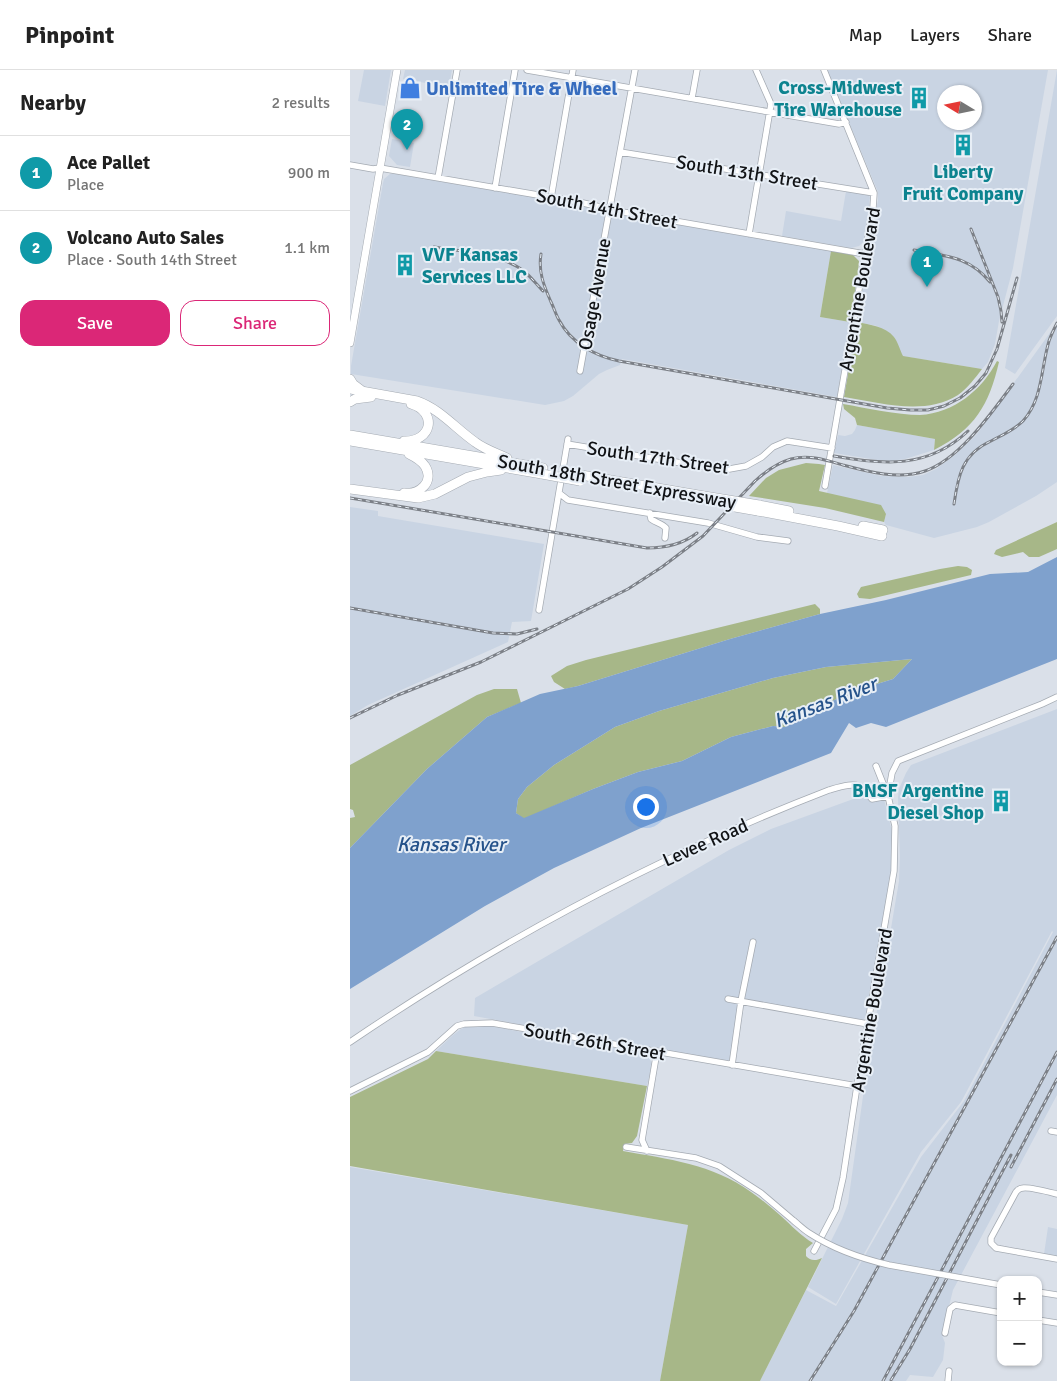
<!DOCTYPE html>
<html lang="en">
<head>
<meta charset="utf-8">
<style>
	:root { --surface:#fff; --page:#f2f2f2; --text:#222; --muted:#767676; --line:#e0e0e0; --accent:#db2777 }
	body { margin:0; font-family:Signika,sans-serif; background:var(--page); color:var(--text) }
	.controls { position:absolute; right:15px; bottom:15px; display:grid; overflow:hidden; border-radius:10px; box-shadow:0 1px 4px #0004 }
	.controls button { width:45px; height:45px; display:grid; place-items:center; padding:0; border:0; border-bottom:1px solid var(--line); background:var(--surface); color:var(--text); font:25px sans-serif }
	.compass { position:absolute; left:587px; top:15px; width:45px; height:45px; border-radius:50%; background:var(--surface); box-shadow:0 1px 4px #0004; rotate:280deg }
	.you { position:absolute; left:295px; top:736px; width:18px; height:18px; margin:-12px; border:4px solid #fff; border-radius:50%; background:#1a73e8; box-shadow:0 0 0 8px #1a73e833 }
	.badge { display:grid; place-items:center; width:32px; height:32px; border-radius:50%; background:var(--accent); color:#fff; font-size:16px; font-weight:700 }
	.pin { position:absolute; translate:-50% -41px; filter:drop-shadow(0 1px 2px #0008) }
	.pin::after { content:''; position:absolute; top:26px; width:18px; height:15px; background:inherit; clip-path:polygon(0 0,100% 0,50% 100%) }
	.list { margin:0; padding:0; list-style:none }
	h2 { display:flex; justify-content:space-between; align-items:center; height:65px; margin:0; padding:0 20px; font-size:21px }
	h2 small { font-size:16px; font-weight:400; color:var(--muted) }
	.list li { display:grid; grid-template-columns:32px 1fr auto; gap:15px; align-items:center; box-sizing:border-box; height:75px; padding:0 20px; border-top:1px solid var(--line) }
	.list b { display:block; font-size:19px; white-space:nowrap }
	.list p { margin:0; font-size:16px; white-space:nowrap; color:var(--muted) }
	.list em { font-size:16px; font-style:normal; color:var(--muted) }
	.actions { display:flex; gap:10px; padding:15px 20px }
	.actions a { flex:1; padding:11px 0; border:1px solid var(--accent); border-radius:15px; text-align:center; font-size:18px; color:var(--accent) }
	.actions .main { background:var(--accent); color:#fff }
	.map { position:relative; flex:none; width:707px; height:1311px; overflow:hidden }
	header { display:flex; align-items:center; gap:30px; box-sizing:border-box; height:70px; padding:0 25px; background:var(--surface); border-bottom:1px solid var(--line) }
	header strong { font-size:24px }
	nav { display:flex; gap:28px; margin-inline-start:auto; font-size:18px }
	main { display:flex }
	aside { flex:1; background:var(--surface) }
	.map>svg:first-child { display:block }
</style>
</head>
<body>
<header>
<strong>Pinpoint</strong>
<nav><a>Map</a><a>Layers</a><a>Share</a></nav>
</header>
<main>
<aside>
<h2>Nearby<small>2 results</small></h2>
<ul class="list">
<li><span class="badge" style="background:#0f9aa8">1</span><div><b>Ace Pallet</b><p>Place</p></div><em>900 m</em></li>
<li><span class="badge" style="background:#0f9aa8">2</span><div><b>Volcano Auto Sales</b><p>Place · South 14th Street</p></div><em>1.1 km</em></li>
</ul>
<div class="actions"><a class="main">Save</a><a>Share</a></div>
</aside>
<div class="map">
<svg width="707" height="1311" viewBox="0 0 707 1311">
	<rect width="100%" height="100%" fill="#dae0e9"/>
	<path fill="#c9d4e3" fill-rule="evenodd" d="M14 0H41L35 36 8 31Z
		M55 0H102L99 17 53 9Z
		M477 0H698L663 198 649 251 645 274 638 292 632 299 552 286 545 268 527 256 507 252 528 130V122ZM594 22H624V52H594Z
		M707 0V246L665 304 655 298Z
		M42 69 64 73 60 97 47 95 39 86Z
		M40 104H46L242 137 266 144 481 181 470 247 500 252 487 327 272 289 270 295 257 300 249 304 223 326 214 331 195 335 1 304V296L33 113 34 109Z
		M496 121 519 125 520 128 514 171 509 176 501 178 432 166 436 141 491 151Z
		M707 253V412L686 426 639 452 627 457 584 468 536 455 534 452 536 444 477 423 483 395 531 406 558 407 573 405 586 399 605 385 627 364Z
		M507 355 585 369 584 380 555 389 541 391 527 390 484 383 488 365 495 366 502 364 505 360Z
		M0 437 28 441V446L194 474 181 551 162 552 158 572 18 635 0 646Z
		M707 639V1025L603 1220 592 1265 595 1273 593 1290 583 1307 560 1305 556 1311H410L456 1220 486 1236 571 1087 614 1031 703 862 702 861 611 1032 571 1082 486 1234 458 1217 492 1149 498 1133 515 1012 549 811 550 787 548 727 549 719 556 703 561 695Z
		M532 721 542 761 541 803 516 946 513 950 508 951 390 929 380 988 379 990 376 992 124 946 125 928 379 780 421 759 506 728Z
		M133 955 293 983 299 987 302 994 297 1016 86 981 103 965 111 959 117 956Z
		M0 1097 338 1155 310 1311H0Z
		M698 1157 707 1159V1187L694 1184Z"/>
	<path fill="#a7b788" d="M481 181 503 185 509 191 508 202 500 252 470 247Z
		M507 252C520 255 535 256 544 267 548 272 550 280 553 286L632 299C625 308 618 318 608 325 574 346 532 333 494 327Z
		M647 291 649 292C639 335 625 359 584 380L585 369 507 355 505 348 494 339 493 334C516 338 547 345 570 345 604 343 632 320 647 291Z
		M456 393 469 394 475 395 469 421 531 435 536 444 534 452 475 438 399 426 416 408 429 400Z
		M707 452V479L689 487H679L673 482 652 487 644 484 646 480Z
		M608 496 617 497 622 500 621 505 520 529 509 528 507 524 511 517 590 499Z
		M465 534 470 539V544L380 569 228 616 215 619 204 612 201 606 217 596 236 590Z
		M562 589 543 609 527 614 511 626 495 625 453 645 435 657 423 656 381 667 332 691 288 702 243 719 174 749 166 743 168 729 177 717 204 695 265 657 309 641 423 608 476 597Z
		M144 619H167L171 633 137 647 77 699 0 778V748L5 747 3 740 0 739V695L127 625Z
		M86 981 297 1016 287 1066 282 1073 274 1074 273 1081C317 1089 363 1094 401 1122 411 1129 421 1137 431 1146 441 1155 451 1166 463 1173L456 1179V1186C460 1191 466 1191 472 1188L410 1311H310L338 1155 0 1096V1027L78 989Z"/>
	<path fill="#7fa1cd" fill-rule="evenodd" d="M707 487V589L536 657 521 653 506 658 499 653 481 683 291 758 204 798 135 836 0 919V778L77 699 137 647 190 624 228 616 380 569 470 544 536 530 640 504 678 502ZM562 589 543 609 527 614 511 626 495 625 453 645 435 657 423 656 381 667 332 691 288 702 243 719 174 748 166 743 168 729 177 717 204 695 265 657 309 641 423 608 476 597Z"/>
	<g fill="none" stroke-linecap="round" stroke-linejoin="round">
		<g stroke="#a5abb3" stroke-width="7">
			<path id="minor" d="M177 0 489 54 496 52
				M474 0 524 123 523 138 475 416
				M342 28 347 0
				M270 82 524 123
				M0 95 23 99 30 98 229 132 267 141 515 184
				M88 108 107 0
				M145 118 165 0
				M201 128 223 0
				M399 164 421 34 406 0
				M230 301 285 0
				M217 374 374 400 396 396 412 387 423 377 437 371 482 378
				M209 423 218 430 358 453 407 467 438 471
				M300 443 301 449C306 453 312 453 316 458L315 468
				M189 540 218 369
				M378 929 518 954
				M0 972C152 869 308 786 479 720 489 717 506 711 514 719 517 722 519 726 522 729L538 726 542 703 548 691 692 634 707 627
				M382 995 391 931 403 872
				M0 1021 78 982 107 956 114 954 142 953 507 1016
				M701 1061 707 1062
				M276 1077 346 1088 369 1096 411 1123 444 1151
				M297 1081 292 1070 307 981
				M707 1124C699 1122 680 1117 673 1118 669 1118 668 1120 666 1122L641 1168V1173L646 1178 707 1189
				M464 1181 486 1139 493 1108 507 1016 544 801 545 756 538 726 526 696
				M688 1222 707 1225
				M688 1250 707 1253
				M595 1263 600 1239 605 1235 651 1243
				M598 1311 599 1301"/>
		</g>
		<g stroke="#a5abb3" stroke-width="8">
			<path id="major" d="M0 273 47 0"/>
		</g>
		<g stroke="#a5abb3" stroke-width="10">
			<path id="highway" d="M0 309 3 314 11 320
				M0 319 67 331C90 339 105 358 125 372 134 379 146 383 157 388
				M0 332 5 329 21 327
				M0 365 193 398
				M0 371 192 404
				M54 371C82 372 88 342 61 334
				M231 405 354 426
				M0 419 68 428 85 424 118 407 137 402 151 400
				M54 423C69 425 85 412 75 396 71 390 65 387 59 384
				M409 435 439 441
				M408 441 488 456 532 466
				M513 456 533 460"/>
		</g>
		<use href="#minor" stroke="#fff" stroke-width="5.5"/>
		<use href="#major" stroke="#fff" stroke-width="7"/>
		<use href="#highway" stroke="#fff" stroke-width="9"/>
		<g stroke="#7c8087" stroke-width="3">
			<path id="rail" d="M621 159 648 227 651 241 652 252
				M84 177C113 182 150 183 174 201 181 207 187 215 193 221
				M564 180C595 186 619 186 640 212
				M191 184C188 202 194 216 201 232 204 238 206 245 209 250 221 273 245 286 269 291L537 338 560 340H578L594 336 610 328 625 316 636 303 647 279 667 208
				M484 386C534 395 578 399 618 361
				M0 428 297 478C315 478 333 474 347 463
				M604 434C608 406 612 384 641 371 652 365 664 360 673 351 693 329 691 297 699 271 701 265 704 259 707 253
				M0 538 143 563 167 564 187 559
				M0 648 48 625 131 592 278 519 312 497 353 466 405 411C415 402 427 393 441 389 458 384 476 390 493 395 519 402 549 410 575 401 610 389 642 342 663 314
				M661 1097 707 1009
				M541 1310 560 1279 661 1085
				M460 1311 504 1241 707 867
				M533 1311 707 982"/>
		</g>
		<use href="#rail" stroke="#e7eef6" stroke-width="1" stroke-dasharray="4" stroke-linecap="butt"/>
		<g stroke="#a5abb3" stroke-width="7" stroke-linecap="butt">
			<path id="minor-bridge" d="M444 1151C449 1155 454 1160 459 1163 482 1178 513 1189 539 1195L651 1215"/>
		</g>
		<g stroke="#a5abb3" stroke-width="10" stroke-linecap="butt">
			<path id="highway-bridge" d="M192 404 230 411
				M354 426 409 435
				M385 437 408 441"/>
		</g>
		<use href="#minor-bridge" stroke="#fff" stroke-width="5.5"/>
		<use href="#highway-bridge" stroke="#fff" stroke-width="9"/>
	</g>
	<defs>
		<g id="shop-bare" transform="scale(1.725)"><path d="M-5-2.5h2.3a2.7 3.5 0 0 1 5.4 0H5L5.5 6h-11ZM-1.5-2.5h3a1.5 2.3 0 0 0-3 0Z" fill="#3f7fe0" stroke="#e7eef6" stroke-width="2.5" paint-order="stroke"/></g>
		<g id="building-bare" transform="scale(1.725)"><path d="M-4-6H4V6H1V3H-1V6H-4ZM-2.5-4.3h1.7v1.8h-1.7ZM.8-4.3h1.7v1.8H.8ZM-2.5-1h1.7V.8h-1.7ZM.8-1h1.7V.8H.8Z" fill="#0f9aa8" stroke="#e7eef6" stroke-width="2.5" paint-order="stroke"/></g>
	</defs>
	<g fill-rule="evenodd">
		<use href="#shop-bare" x="60" y="18"/>
		<use href="#building-bare" x="569" y="28"/>
		<use href="#building-bare" x="613" y="75"/>
		<use href="#building-bare" x="55" y="195"/>
		<use href="#building-bare" x="651" y="731"/>
	</g>
	<g text-anchor="middle" stroke-width="4" stroke-linejoin="round" paint-order="stroke">
		<g font-size="19" font-weight="bold" fill="#0d838f" stroke="#e7eef6" text-anchor="end">
			<text x="552" y="24">Cross-Midwest<tspan x="552" dy="22">Tire Warehouse</tspan></text>
			<text x="613" y="108" text-anchor="middle">Liberty<tspan x="613" dy="22">Fruit Company</tspan></text>
			<text x="72" y="191" text-anchor="start">VVF Kansas<tspan x="72" dy="22">Services LLC</tspan></text>
			<text x="634" y="727">BNSF Argentine<tspan x="634" dy="22">Diesel Shop</tspan></text>
		</g>
		<g font-size="19" font-weight="bold" fill="#366cbe" stroke="#e7eef6" text-anchor="start">
			<text x="76" y="25">Unlimited Tire &amp; Wheel</text>
		</g>
		<g font-size="19" fill="#111316" stroke="#e7eef6">
			<text transform="translate(397 102) rotate(9)" y="7">South 13th Street</text>
			<text transform="translate(257 138) rotate(11)" y="7">South 14th Street</text>
			<text transform="translate(509 219) rotate(-80)" y="7">Argentine Boulevard</text>
			<text transform="translate(244 224) rotate(-80)" y="7">Osage Avenue</text>
			<text transform="translate(308 387) rotate(8)" y="7">South 17th Street</text>
			<text transform="translate(267 411) rotate(10)" y="7">South 18th Street Expressway</text>
			<text transform="translate(355 772) rotate(-24)" y="7">Levee Road</text>
			<text transform="translate(521 940) rotate(-80)" y="7">Argentine Boulevard</text>
			<text transform="translate(245 971) rotate(10)" y="7">South 26th Street</text>
		</g>
		<g font-size="20" font-style="italic" fill="#25528a" stroke="#e7eef6">
			<text transform="translate(475 632) rotate(-21)" y="7">Kansas River</text>
			<text x="101" y="781">Kansas River</text>
		</g>
	</g>
</svg>
<div class="controls">
<button>+</button>
<button>−</button>
</div>
<svg class="compass" viewBox="-18 -18 36 36"><path d="M0-13l5 13h-10z" fill="#e53935"/><path d="M0 13l5-13h-10z" fill="#767676"/></svg>
<div class="you"></div>
<div class="pin badge" style="left:577px;top:217px;background:#0f9aa8">1</div>
<div class="pin badge" style="left:57px;top:80px;background:#0f9aa8">2</div>
</div>
</main>
</body>
</html>
